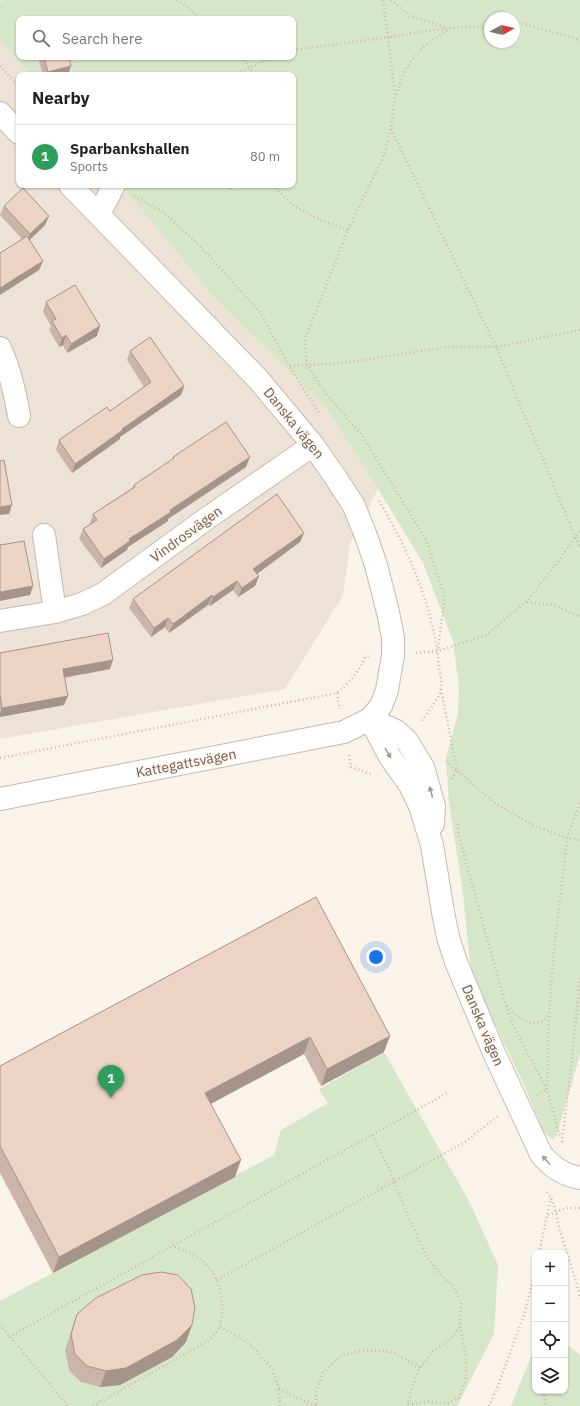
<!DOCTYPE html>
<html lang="en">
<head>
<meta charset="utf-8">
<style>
	:root { --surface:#fff; --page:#f2f2f2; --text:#222; --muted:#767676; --line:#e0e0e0; --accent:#d4755e }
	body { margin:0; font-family:"IBM Plex Sans",sans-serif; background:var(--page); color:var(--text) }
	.controls { position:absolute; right:12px; bottom:12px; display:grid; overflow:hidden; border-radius:8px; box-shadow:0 1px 3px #0004 }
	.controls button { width:36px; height:36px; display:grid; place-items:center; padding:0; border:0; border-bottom:1px solid var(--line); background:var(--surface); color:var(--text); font:20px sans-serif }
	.compass { position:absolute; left:484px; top:12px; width:36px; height:36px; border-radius:50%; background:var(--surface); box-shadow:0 1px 3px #0004; rotate:82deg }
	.you { position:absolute; left:376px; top:957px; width:14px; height:14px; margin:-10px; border:3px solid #fff; border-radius:50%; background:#1a73e8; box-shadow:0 0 0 6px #1a73e833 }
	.badge { display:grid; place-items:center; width:26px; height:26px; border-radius:50%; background:var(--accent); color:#fff; font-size:13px; font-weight:700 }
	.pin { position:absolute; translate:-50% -33px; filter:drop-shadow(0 1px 2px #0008) }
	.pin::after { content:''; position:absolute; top:21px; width:14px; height:12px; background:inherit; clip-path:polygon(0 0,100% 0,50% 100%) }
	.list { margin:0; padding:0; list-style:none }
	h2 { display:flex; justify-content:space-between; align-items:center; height:52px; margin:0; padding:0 16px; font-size:17px }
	h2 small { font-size:13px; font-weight:400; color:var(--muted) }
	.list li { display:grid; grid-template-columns:26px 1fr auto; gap:12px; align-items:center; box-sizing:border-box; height:64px; padding:0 16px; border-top:1px solid var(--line) }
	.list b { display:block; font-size:15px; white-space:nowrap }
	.list p { margin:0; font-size:13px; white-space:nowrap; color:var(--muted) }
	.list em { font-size:13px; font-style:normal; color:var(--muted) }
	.icon { flex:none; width:22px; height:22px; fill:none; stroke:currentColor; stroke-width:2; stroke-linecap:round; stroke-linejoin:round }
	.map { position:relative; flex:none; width:580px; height:1406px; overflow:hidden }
	.search { position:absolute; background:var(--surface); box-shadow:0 1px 3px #0004; left:16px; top:16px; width:280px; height:44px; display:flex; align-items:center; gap:10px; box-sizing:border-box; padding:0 14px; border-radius:8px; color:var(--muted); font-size:15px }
	.panel { position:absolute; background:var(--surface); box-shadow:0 1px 3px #0004; left:16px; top:72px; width:280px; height:116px; border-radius:8px }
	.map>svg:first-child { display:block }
</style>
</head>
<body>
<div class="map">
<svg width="580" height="1406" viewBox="0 0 580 1406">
	<rect width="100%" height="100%" fill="#faf3e9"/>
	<path fill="#ede2d6" d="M0 39 30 75H19V185H121L214 297 325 406 378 489 350 544 343 595 285 689 0 739Z"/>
	<path fill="#d6e6c9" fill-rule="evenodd" d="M4 0H580V1054L557 1135 553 1140 543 1132 526 1089 471 974 463 893 449 803 446 759 458 713 459 687 453 641 423 563 378 489 325 406 214 297 121 185H293V75H30L0 39V1ZM490 18H514V42H490ZM19 19H293V57H19Z
		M384 1052 469 1201 498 1265 494 1334 457 1406H0V1301L274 1155 281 1130 328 1103 319 1089Z
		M565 1343 580 1355V1406H511L532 1354 535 1353V1391H565Z"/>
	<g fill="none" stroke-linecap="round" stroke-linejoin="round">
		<g stroke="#c8b9ae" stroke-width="24">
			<path id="minor" d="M0 113 19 133
				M99 214 114 185
				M0 348C10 370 15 392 19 416
				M44 535 55 612
				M0 621 55 612 82 604 103 594 206 519 313 445
				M370 719 390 757 410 785 420 806 432 845 443 912 448 937 456 962 494 1053 541 1154C551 1167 563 1175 580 1178
				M370 719 396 731 407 741 423 767 434 806 433 824
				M0 799 344 732 370 719 381 706 387 690 393 655V638L388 612 376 565 366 536 354 506 336 478 313 445 258 379 70 185"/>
		</g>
		<path stroke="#d1b6a7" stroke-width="2.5" stroke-dasharray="1 3" stroke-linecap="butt" d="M177 0 203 19
			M391 0 410 16 447 28
			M514 24H524L580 40
			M293 50 388 37 383 0
			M241 57 250 67 254 75
			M0 66 19 87
			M233 75 274 57
			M396 95 405 70 422 48 449 29
			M391 129 496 347 580 548
			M228 185 231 189 236 185
			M273 185 291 204 320 220 348 230
			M134 196 162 211 197 243 261 313 289 366 319 413
			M290 366 344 363 446 347H496L580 330
			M379 501C409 551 434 608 439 667 440 673 442 682 441 688 440 699 427 713 421 722
			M527 602 554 605 580 617
			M438 648 445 597 426 540 364 438 327 395 307 365 305 339 348 230 384 155 391 128 395 96 388 37 449 28 490 26
			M416 653 438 651 486 635 526 602 555 566 580 530
			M441 689 457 770 452 779V781
			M337 693 340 709
			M349 755 351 767 371 774
			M0 758 337 693C350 682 359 672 365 657L369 656
			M446 761 496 804 535 826 567 838 580 840
			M458 824 459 836 474 891 506 1006 513 1025 547 1090 560 1137
			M507 1006C519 1018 535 1032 549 1015
			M537 1095 547 1090 549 1015 553 959 567 838 580 803
			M372 1135 388 1166 407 1214 426 1255 438 1272 454 1287 461 1303 460 1326 451 1339 433 1351 420 1368 412 1387 408 1404 406 1406
			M562 1142 572 1058 580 977
			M547 1192C555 1202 556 1215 559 1227 566 1251 575 1274 580 1299
			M548 1215 566 1208H580
			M539 1253 551 1198
			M217 1280 465 1142 498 1116
			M0 1325 68 1406
			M220 1327 241 1338 255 1349 272 1369 279 1388 297 1398 318 1406
			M9 1337 449 1092
			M279 1389 280 1406
			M544 1391 545 1406
			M316 1404V1392L323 1373 340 1356 365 1350 392 1352 420 1368
			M408 1404 428 1402 447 1403 459 1398 466 1377V1358L460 1326
			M93 1406 209 1340C213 1336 219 1330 220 1325 226 1306 220 1278 206 1264 197 1255 184 1251 173 1246
			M489 1406 499 1383 525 1312 535 1271"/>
		<use href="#minor" stroke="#fff" stroke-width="22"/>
	</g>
	<path fill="#cbb5a9" d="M38 57H69L68 75H43Z
		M4 206 49 216 45 225 30 240 39 270 22 239 0 215Z
		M46 302 100 326 97 336 67 353 63 345 59 347 49 330 51 326 43 312Z
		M130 351 184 386 181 395 120 437V439L72 473 56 450 59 440 110 411 144 387 127 360Z
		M173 457 246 467 168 519V521L128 547 127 550 101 568 79 539 83 529 90 524V523L93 514 132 488 134 485 172 460Z
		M300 542 257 574 259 576 255 586 238 597 233 590 210 606 208 605 169 633 165 627 151 637 129 608 133 599Z
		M0 653 110 669 64 678V705L0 717Z
		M316 897 384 1052 321 1086 304 1054 211 1104 235 1177 53 1273 0 1173V1066Z
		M77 1314 192 1325 186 1342 172 1357 120 1385 100 1387 81 1382 69 1370 65 1350Z"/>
	<path fill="#a59489" d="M71 66 68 75H47L48 72Z
		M49 216 45 225 26 243 30 234Z
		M43 261 39 270 0 295V288Z
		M100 326 97 336 67 353 71 344Z
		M66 335 63 345 59 347 62 338Z
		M184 386 181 395 120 437V439L72 473 75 464 122 429Z
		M250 457 246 467 168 519V521L128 547 127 550 101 568 104 559 129 539 170 510Z
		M12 505 9 514 0 515V507Z
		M304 533 300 542 250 579 253 569Z
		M259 576 255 586 238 597 242 588Z
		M237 581 233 590 210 606 213 597Z
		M33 586 30 595 0 601V592Z
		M212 595 208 605 169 633 173 624Z
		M168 618 165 627 151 637 154 628Z
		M113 660 110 669 60 678 63 669Z
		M68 696 64 705 0 717V714L2 708Z
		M390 1036 384 1052 321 1086 327 1069Z
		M310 1037 304 1054 199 1110 205 1093Z
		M241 1160 235 1177 53 1273 59 1257Z
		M192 1325 186 1342 172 1357 120 1385 100 1387 106 1371Z"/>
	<path fill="#ecd3c4" stroke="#a59489" d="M44 57H69L71 66 48 72Z
		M23 188 49 216 30 234 4 206Z
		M27 236 43 261 0 288V253Z
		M75 285 100 326 71 344 66 335 62 338 52 321 56 319 46 302Z
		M150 337 184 386 122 429 123 430 75 464 59 440 107 407 110 411 151 382 130 351Z
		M226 422 250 457 170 510 171 512 129 539 130 541 104 559 83 529 97 520 93 514 135 487 134 485 174 458 173 457Z
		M4 460 12 505 0 507V461Z
		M277 494 304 533 253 569 259 576 242 588 237 581 213 597 212 595 173 624 168 618 154 628 133 599Z
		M24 541 33 586 0 592V545Z
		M108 633 113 660 63 669 68 696 2 708 0 695V653Z
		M316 897 390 1036 327 1069 310 1037 205 1093 241 1160 59 1257 0 1146V1066Z
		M161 1272 178 1275 191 1289 195 1308 192 1325 177 1340 126 1368 106 1371 87 1366 75 1354 71 1334 77 1314 96 1298 142 1275Z"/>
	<defs><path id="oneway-solid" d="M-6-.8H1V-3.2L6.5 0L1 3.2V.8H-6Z"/></defs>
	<g fill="#aa9d96">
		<use href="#oneway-solid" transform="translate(388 753) rotate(60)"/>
		<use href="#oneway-solid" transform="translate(431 792) rotate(-105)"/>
		<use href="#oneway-solid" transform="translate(546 1160) rotate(-132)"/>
	</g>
	<g text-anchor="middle" stroke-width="3" stroke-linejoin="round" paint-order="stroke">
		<g font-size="14" fill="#715b50" stroke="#fdf7ef">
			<text transform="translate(294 423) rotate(51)" y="5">Danska vägen</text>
			<text transform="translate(186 534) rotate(-36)" y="5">Vindrosvägen</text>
			<text transform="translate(186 763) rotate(-11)" y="5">Kattegattsvägen</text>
			<text transform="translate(483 1025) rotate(67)" y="5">Danska vägen</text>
		</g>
	</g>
</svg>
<div class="controls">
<button>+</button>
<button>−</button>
<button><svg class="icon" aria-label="locate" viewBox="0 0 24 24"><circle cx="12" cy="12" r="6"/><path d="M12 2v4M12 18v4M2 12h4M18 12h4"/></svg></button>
<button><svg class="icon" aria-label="layers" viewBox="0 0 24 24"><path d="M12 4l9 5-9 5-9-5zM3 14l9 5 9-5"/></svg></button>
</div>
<svg class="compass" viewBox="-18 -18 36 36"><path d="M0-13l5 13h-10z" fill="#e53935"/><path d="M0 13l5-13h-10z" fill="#767676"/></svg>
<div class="you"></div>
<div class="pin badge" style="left:111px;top:1098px;background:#2e9e5b">1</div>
<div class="search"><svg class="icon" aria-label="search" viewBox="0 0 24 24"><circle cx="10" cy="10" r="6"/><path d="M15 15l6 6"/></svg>Search here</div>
<section class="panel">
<h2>Nearby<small></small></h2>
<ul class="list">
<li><span class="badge" style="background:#2e9e5b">1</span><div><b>Sparbankshallen</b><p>Sports</p></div><em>80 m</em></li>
</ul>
</section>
</div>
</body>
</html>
